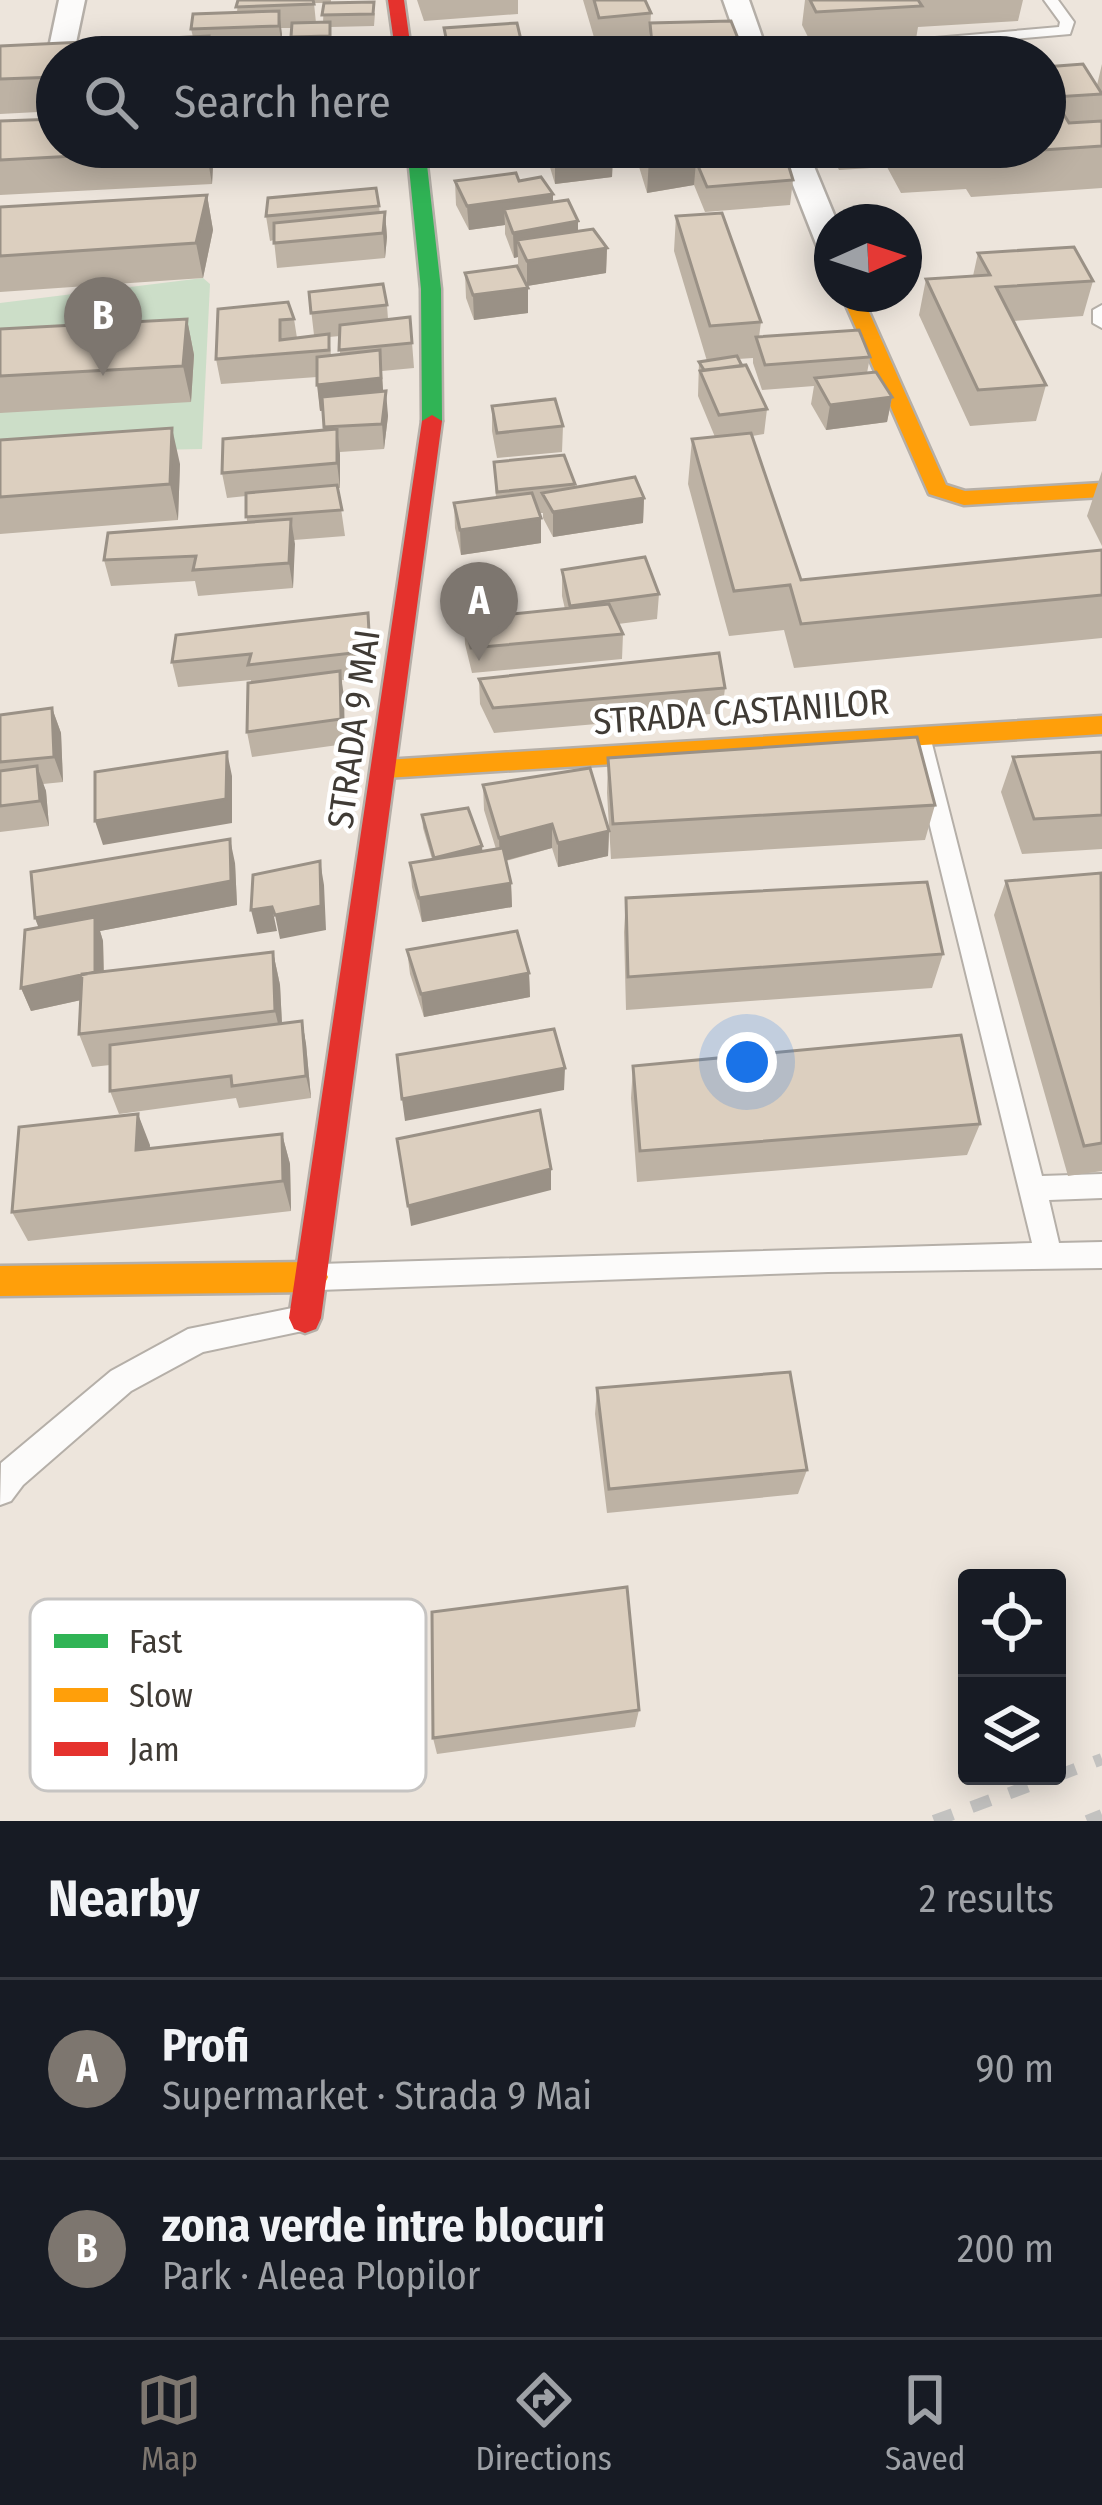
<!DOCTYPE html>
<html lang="en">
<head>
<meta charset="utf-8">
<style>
	:root { --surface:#171b24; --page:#242831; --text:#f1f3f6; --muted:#9ea1a6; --line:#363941; --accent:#7d766f }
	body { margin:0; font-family:"Fira Sans Condensed",sans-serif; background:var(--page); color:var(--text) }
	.controls { position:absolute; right:36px; bottom:36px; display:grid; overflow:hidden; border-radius:12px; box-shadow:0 6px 30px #0003 }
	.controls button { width:108px; height:108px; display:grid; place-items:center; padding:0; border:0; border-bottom:3px solid var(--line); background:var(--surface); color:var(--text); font:60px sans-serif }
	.compass { position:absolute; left:814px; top:204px; width:108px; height:108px; border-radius:50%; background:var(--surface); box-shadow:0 6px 30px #0003; rotate:87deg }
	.you { position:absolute; left:747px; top:1062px; width:42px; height:42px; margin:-30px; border:9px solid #fff; border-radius:50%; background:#1a73e8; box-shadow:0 0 0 18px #1a73e833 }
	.badge { display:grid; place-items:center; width:78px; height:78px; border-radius:50%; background:var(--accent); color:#fff; font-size:39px; font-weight:700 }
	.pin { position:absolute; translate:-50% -99px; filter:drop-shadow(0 3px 6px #0008) }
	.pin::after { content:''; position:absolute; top:63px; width:42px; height:36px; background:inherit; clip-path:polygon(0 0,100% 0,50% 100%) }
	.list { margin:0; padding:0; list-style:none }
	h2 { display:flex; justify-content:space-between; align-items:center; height:156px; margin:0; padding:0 48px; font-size:51px }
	h2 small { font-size:39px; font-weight:400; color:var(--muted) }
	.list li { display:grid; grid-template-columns:78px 1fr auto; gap:36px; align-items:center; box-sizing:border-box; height:180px; padding:0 48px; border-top:3px solid var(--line) }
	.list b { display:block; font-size:45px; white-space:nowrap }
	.list p { margin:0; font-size:39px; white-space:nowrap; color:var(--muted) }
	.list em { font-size:39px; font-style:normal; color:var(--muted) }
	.icon { flex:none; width:66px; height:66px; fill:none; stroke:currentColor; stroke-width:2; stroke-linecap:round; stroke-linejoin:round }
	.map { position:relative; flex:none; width:1102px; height:1821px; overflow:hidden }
	.search { position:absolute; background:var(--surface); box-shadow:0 6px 30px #0003; left:36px; right:36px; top:36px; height:132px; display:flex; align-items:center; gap:30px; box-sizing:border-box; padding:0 42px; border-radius:66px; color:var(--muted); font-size:45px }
	.sheet { height:516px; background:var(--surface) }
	nav { display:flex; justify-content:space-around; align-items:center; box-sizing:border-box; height:168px; border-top:3px solid var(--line); background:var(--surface); font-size:33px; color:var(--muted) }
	nav a { display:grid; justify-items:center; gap:6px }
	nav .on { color:var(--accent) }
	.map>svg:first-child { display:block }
</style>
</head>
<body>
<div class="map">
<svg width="1102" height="1821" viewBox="0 0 1102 1821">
	<rect width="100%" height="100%" fill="#ede5dc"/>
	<path fill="#ccdec8" d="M203 278 210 284 202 449 0 453V303Z"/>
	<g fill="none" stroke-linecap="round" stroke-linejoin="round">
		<g stroke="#b5afa8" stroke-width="4">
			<path id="lane" d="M1044 0H1058L1074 22 1070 34 935 46 928 42 935 38 1059 27 1060 22Z
				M1102 305V328L1093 323V310Z
				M919 728 930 736 1042 1176 1102 1174V1198L1049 1200 1059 1243 1102 1242V1268L828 1272 319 1290 309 1286 305 1277 309 1268 319 1264 1032 1243 908 736Z
				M302 1306 312 1309 316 1319 312 1329 203 1352 131 1391 23 1485 11 1501 0 1505 1 1463 111 1371 188 1329Z"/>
		</g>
		<g stroke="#b5afa8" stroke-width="5">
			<path id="street" d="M59 0H85L73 57H57V64L47 57Z
				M723 0H749L769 57H743Z
				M529 43 538 45 546 57H406L419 49Z
				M778 147H806L837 222H832V255L817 246Z"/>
		</g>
		<g stroke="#b5afa8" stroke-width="5">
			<path id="fast" d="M407 147H425L441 289 442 421 432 427 422 421 421 289Z"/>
		</g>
		<g stroke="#b5afa8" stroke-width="5">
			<path id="slow" d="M841 294H861L946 485 965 491 1102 483V497L964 505 929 494Z
				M1102 716V734L385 778 372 769 385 760Z
				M312 1262 323 1267 328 1277 323 1287 312 1292 0 1296V1266Z"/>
		</g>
		<g stroke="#b5afa8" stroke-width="5">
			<path id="jam" d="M388 0H404L412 57H396Z
				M432 415 442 421 321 1318 316 1329 305 1333 294 1329 289 1318 422 421Z"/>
		</g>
		<use href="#lane" fill="#fcfbfa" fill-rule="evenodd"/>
		<use href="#street" fill="#fcfbfa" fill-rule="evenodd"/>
		<use href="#fast" fill="#30b455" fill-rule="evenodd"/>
		<use href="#slow" fill="#ff9f0a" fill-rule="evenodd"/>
		<use href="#jam" fill="#e5322d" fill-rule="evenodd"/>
		<path stroke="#c3c2c0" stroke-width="12" stroke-dasharray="20 20" stroke-linecap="butt" d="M1057 1776 1102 1759
			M934 1821 1056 1776
			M1087 1821 1102 1815"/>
	</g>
	<path fill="#bdb2a4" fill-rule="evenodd" d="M238 0H331V2L375 13 374 26 331 27V48L293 49 292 28H281L282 49 211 52 212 57H57V111L0 114V46L193 37 191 29 237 12ZM314 3H324L323 22 316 23Z
		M417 0H518V14L424 21Z
		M583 0H645L651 13 649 46 598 51Z
		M805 0H1023L1018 21 918 27 916 39 812 45 802 25Z
		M650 23 739 41 738 57H650Z
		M1102 64V188L971 197 966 189 901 193 887 167 839 170 828 147H1045V67L1097 85Z
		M0 121 214 147 212 184 0 195Z
		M463 147H528L464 153Z
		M549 147H611L613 153 612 177 555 184 549 164Z
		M633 147H696V161L793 180 790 205 705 212 694 185 647 193Z
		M455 181H519L553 194V202L578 221V231L607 248 606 273 527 286 518 265V257L514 258 505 234V225L469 230 456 205Z
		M376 188 380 213 385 212 387 237 385 258 277 268 274 240 270 241 266 216Z
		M207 195 213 230 203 278 0 292V207Z
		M676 216 761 322 759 337 870 357 867 373 892 397 887 422 826 430 811 404 814 386 762 390 753 363V358L738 359 767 409 764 434 752 436 801 580 1102 550V638L794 668 784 630 729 636 688 484 692 439 715 437 698 396 699 362 707 361 674 251Z
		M978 253 1093 281 1083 316 1013 321 1046 385 1036 421 970 426 919 315 926 279 973 276Z
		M465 273 528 313 474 320 466 298Z
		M309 292 387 305 388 319 410 317 414 368 382 371 383 391 388 416 384 449 340 452V488H338L345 536 294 540 293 588 198 596 195 581 111 586 104 560 247 522 246 496 227 498 222 473 324 431 323 410 320 411 317 377 221 384 216 359 218 309 294 319 297 338 314 335ZM340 336V355H331L329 337Z
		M187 319 194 355 191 402 0 413V329Z
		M492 406 563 426 562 452 497 458 492 431Z
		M0 440 180 464 178 520 0 534Z
		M494 462 575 484V488L644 498 643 523 553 537 543 518V513H539L541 543 461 555 455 528 454 503 496 498Z
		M1102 471V546L1087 516Z
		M562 570 659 594 657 619 618 624 623 634 622 659 472 673 465 644 464 619 565 609 562 596Z
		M371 638 373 676 342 680 345 744 252 757 247 732 251 680 178 687 172 662Z
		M479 679 725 688 722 713 494 733 480 704Z
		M52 708 61 733 63 782 43 784 46 791 49 826 0 832V715Z
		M1102 752V849L1022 854 1001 792 1013 757Z
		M608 758 935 805 925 840 611 859 607 793Z
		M483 785 609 831 608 856 558 867 552 848 506 861 511 883 512 907 422 922 412 887 410 863 432 859 423 828 422 815 482 851 496 849 484 810Z
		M235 863 237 905 100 931 103 941 104 971 273 952 280 985 282 1024 302 1021 306 1044 311 1098 239 1108 236 1098 119 1114 110 1091V1065L92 1067 79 1034 81 1000 31 1011 21 988 39 928 35 918Z
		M1102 877V1171L1068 1176 994 915 1006 881Z
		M626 898 943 954 932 988 626 1010 624 932Z
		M407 950 529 973 530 997 424 1017 410 974Z
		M633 1066 980 1124 967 1155 637 1182 631 1098Z
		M138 1114 150 1149 282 1134 290 1164 291 1211 28 1241 12 1212Z
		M597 1388 807 1470 798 1494 607 1513 595 1414Z
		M639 1710 635 1727 437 1754 433 1738Z"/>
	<path fill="#9a9186" d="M279 11 282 34V49L279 26Z
		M206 147H214L212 184 206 149Z
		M697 150 694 185 647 193 649 158Z
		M613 153 612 177 555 184V160Z
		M553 194V219L504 209 505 225 469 230 467 206Z
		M207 195 213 230 203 278 196 243Z
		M385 212 387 237 385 258 383 233Z
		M578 221V246L517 240 518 257 514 258 513 233Z
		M607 248 606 273 527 286V261Z
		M528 288V313L474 320 473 295Z
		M187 319 194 355 191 402 183 366Z
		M380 350 384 403 320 411 317 385Z
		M386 391 388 416 384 449 382 424Z
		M892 397 887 422 826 430 830 405Z
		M172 428 180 464 178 520 170 484Z
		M337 429 340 455V488L337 463Z
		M644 498 643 523 553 537V512Z
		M541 518V543L461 555 460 530Z
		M291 519 295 544 293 588 289 563Z
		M340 671 344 696 345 744 341 719Z
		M52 708 61 733 63 782 54 757Z
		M227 752 232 776V823L103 845 95 821Z
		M37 766 46 791 49 826 40 801Z
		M552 824V848L500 862 499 838Z
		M609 831 608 856 558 867V843Z
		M230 839 235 863 237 905 100 931 103 941 104 995 31 1011 21 988 44 942 35 918Z
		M482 846 483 859 434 858Z
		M320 861 324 885 326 930 280 939 275 915Z
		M511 883 512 907 422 922 419 898Z
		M272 907 277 931 257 934 251 910Z
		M273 952 280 985 283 1044 275 1011Z
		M529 973 530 997 424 1017 421 994Z
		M302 1021 306 1044 311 1098 306 1076Z
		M565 1068 564 1090 405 1121 402 1099Z
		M138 1114 150 1145 148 1181 136 1150Z
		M282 1134 290 1164 291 1211 283 1181Z
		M551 1169V1190L411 1226 408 1206Z"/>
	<path fill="#dccfbf" stroke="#9a9186" stroke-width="3" d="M238 0H313L314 4 236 7Z
		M594 0H645L651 13 599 18Z
		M810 0H918L922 6 816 12Z
		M374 2 373 14 322 15 324 3Z
		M279 11V26L191 29 193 14Z
		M731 21 739 41 652 45 650 23Z
		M330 22V36L291 37 292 23Z
		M517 23 525 57H450L444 28Z
		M209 36 207 57H57V77L0 79V46Z
		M372 53 373 57H336V55Z
		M1083 64 1102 94 1053 97 1069 123 1102 121V146L980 154 976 147H1045V67Z
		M57 119V147H206V149L0 160V121Z
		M551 147H611L613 153 555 160Z
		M645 147H696L697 150 649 158Z
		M906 147H958L908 150Z
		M785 154 793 180 707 187 696 161Z
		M516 173 519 181 541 177 553 194 467 206 455 181Z
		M376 188 379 206 266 216 268 198Z
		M207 195 196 243 0 256V207Z
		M568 200 578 221 513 233 504 209Z
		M385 212 383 233 274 243V223Z
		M722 213 761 322 710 326 676 216Z
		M593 229 607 248 527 261 517 240Z
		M1074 247 1093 281 996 287 1046 385 978 390 926 279 990 275 978 253Z
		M517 266 528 288 473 295 465 273Z
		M383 284 387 305 311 313 309 292Z
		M288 302 294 319 280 320V340L329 334V350L216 359 218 309Z
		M410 317 412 343 339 350 340 325Z
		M187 319 183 366 0 376V329Z
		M859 330 870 357 765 365 756 337Z
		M380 350 381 378 317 385V357Z
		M737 356 742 366 704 370 699 362Z
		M746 365 767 409 719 415 700 371Z
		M876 372 892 397 830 405 815 378Z
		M386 391 382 424 324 427 322 397Z
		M555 399 563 426 497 433 492 406Z
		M172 428 170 484 0 497V440Z
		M337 429V463L222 473 223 439Z
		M751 433 801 580 1102 550V595L801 624 790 585 734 591 692 439Z
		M564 455 575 484 497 492 494 462Z
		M635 477 644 498 553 512 542 493Z
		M337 485 342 510 246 517V493Z
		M532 493 541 518 460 530 454 503Z
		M291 519 289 563 193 570 196 556 104 560 108 533Z
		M645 557 659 594 570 606 562 570Z
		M609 604 623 634 471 648 464 619Z
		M368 613 370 651 248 665 251 654 172 662 176 635Z
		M719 653 725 688 493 708 479 679Z
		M340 671 341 719 247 732 248 683Z
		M52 708 54 757 0 762V715Z
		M917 737 935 805 613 824 608 758Z
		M227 752 226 799 95 821V772Z
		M1102 752V815L1034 819 1013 757Z
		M37 766 40 801 0 806V771Z
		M590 768 609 831 558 843 552 824 499 838 483 785Z
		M468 808 482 846 434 858 422 815Z
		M230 839 231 881 35 918 31 872Z
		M503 848 511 883 419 898 410 863Z
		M320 861 321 906 275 915 272 907 251 910 253 875Z
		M1101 873 1102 1143 1084 1146 1006 881Z
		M927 882 943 954 628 977 626 898Z
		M95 917V972L21 988 25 930Z
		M517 931 529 973 421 994 407 950Z
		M273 952 275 1011 79 1034 82 974Z
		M302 1021 306 1076 232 1086 231 1076 110 1091V1045Z
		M554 1029 565 1068 402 1099 397 1055Z
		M961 1035 980 1124 640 1151 633 1066Z
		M540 1110 551 1169 408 1206 397 1139Z
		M138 1114 136 1150 282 1134 283 1181 12 1212 19 1127Z
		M790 1372 807 1470 609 1489 597 1388Z
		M627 1587 639 1710 433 1738 432 1612Z"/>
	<g text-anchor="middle" stroke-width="9" stroke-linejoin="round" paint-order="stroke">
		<g font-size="36" fill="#403b35" stroke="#fff">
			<text transform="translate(741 711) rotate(-4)" y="13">STRADA CASTANILOR</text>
			<text transform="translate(353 729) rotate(-82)" y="13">STRADA 9 MAI</text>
		</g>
	</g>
	<rect x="30" y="1599" width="396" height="192" rx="18" fill="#fff" stroke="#c6c4c2" stroke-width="3"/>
	<rect x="54" y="1634" width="54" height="14" fill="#30b455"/>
	<rect x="54" y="1688" width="54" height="14" fill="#ff9f0a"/>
	<rect x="54" y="1742" width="54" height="14" fill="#e5322d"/>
	<g font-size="33" fill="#403b35">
		<text x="129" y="1653">Fast</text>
		<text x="129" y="1707">Slow</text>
		<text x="129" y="1761">Jam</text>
	</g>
</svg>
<div class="controls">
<button><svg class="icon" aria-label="locate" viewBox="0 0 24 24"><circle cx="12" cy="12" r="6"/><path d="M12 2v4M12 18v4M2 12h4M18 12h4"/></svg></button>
<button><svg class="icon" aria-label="layers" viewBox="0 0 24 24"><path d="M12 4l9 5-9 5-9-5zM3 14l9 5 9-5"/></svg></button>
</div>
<svg class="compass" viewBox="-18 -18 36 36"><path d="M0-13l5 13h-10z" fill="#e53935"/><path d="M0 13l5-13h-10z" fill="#9ea1a6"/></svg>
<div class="you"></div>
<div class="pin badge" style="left:479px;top:661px">A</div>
<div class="pin badge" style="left:103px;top:376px">B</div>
<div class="search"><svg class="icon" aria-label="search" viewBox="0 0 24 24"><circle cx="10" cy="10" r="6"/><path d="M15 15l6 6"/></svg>Search here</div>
</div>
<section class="sheet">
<h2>Nearby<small>2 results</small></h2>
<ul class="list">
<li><span class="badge">A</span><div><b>Profi</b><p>Supermarket · Strada 9 Mai</p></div><em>90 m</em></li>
<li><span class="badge">B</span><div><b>zona verde intre blocuri</b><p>Park · Aleea Plopilor</p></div><em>200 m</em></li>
</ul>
</section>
<nav>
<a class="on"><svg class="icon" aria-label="map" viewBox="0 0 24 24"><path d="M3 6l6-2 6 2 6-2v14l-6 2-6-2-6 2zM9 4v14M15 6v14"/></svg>Map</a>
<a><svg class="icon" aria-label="directions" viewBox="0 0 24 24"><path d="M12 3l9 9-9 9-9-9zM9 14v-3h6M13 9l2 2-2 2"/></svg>Directions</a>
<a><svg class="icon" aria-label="saved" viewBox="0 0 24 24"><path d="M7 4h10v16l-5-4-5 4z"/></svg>Saved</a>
</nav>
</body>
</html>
